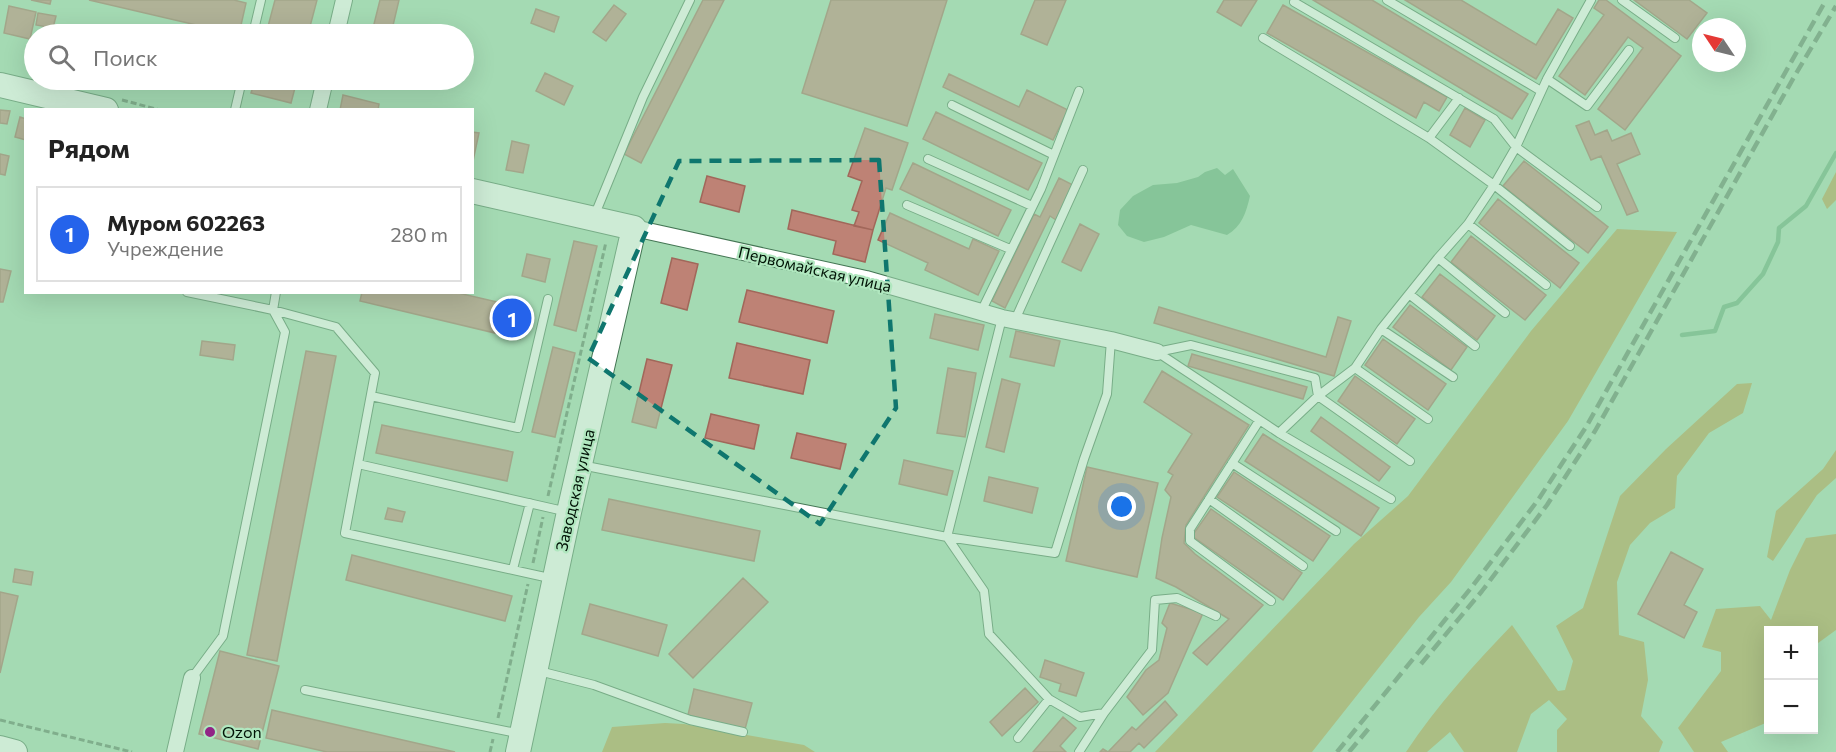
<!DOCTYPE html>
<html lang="ru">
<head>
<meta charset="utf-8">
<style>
	:root { --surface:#fff; --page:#f6f6f6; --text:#222; --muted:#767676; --line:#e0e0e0; --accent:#2563eb }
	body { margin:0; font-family:Commissioner,sans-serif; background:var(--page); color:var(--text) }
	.controls { position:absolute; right:18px; bottom:18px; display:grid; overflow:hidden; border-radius:0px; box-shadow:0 6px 24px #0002 }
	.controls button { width:54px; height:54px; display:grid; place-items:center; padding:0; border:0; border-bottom:2px solid var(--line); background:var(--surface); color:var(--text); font:30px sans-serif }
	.compass { position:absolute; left:1692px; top:18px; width:54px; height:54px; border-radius:50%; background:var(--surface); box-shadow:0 6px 24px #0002; rotate:305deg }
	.you { position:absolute; left:1122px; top:507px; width:21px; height:21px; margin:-15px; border:4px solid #fff; border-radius:50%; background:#1a73e8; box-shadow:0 0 0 9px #1a73e833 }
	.badge { display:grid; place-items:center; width:39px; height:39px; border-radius:50%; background:var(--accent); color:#fff; font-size:20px; font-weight:700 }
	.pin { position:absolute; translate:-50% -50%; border:3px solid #fff; box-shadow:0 2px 6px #0006 }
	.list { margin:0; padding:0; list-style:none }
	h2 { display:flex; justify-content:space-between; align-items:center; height:78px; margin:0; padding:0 24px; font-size:26px }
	h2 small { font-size:20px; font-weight:400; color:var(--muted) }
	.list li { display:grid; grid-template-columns:39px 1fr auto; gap:18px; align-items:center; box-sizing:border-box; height:96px; margin:0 12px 12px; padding:0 12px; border:2px solid var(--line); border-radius:0px }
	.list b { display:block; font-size:22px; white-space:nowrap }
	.list p { margin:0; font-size:20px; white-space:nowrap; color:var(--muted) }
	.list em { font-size:20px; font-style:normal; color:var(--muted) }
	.icon { flex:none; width:33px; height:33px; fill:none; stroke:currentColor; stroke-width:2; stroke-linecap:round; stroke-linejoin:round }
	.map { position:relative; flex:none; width:1836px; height:752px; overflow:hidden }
	.search { position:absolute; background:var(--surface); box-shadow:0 6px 24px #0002; left:24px; top:24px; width:450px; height:66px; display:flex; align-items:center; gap:15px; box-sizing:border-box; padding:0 21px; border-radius:33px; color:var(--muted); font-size:22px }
	.panel { position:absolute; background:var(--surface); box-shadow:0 6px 24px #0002; left:24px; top:108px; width:450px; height:186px; border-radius:0px }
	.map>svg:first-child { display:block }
</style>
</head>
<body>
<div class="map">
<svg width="1836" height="752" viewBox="0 0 1836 752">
	<rect width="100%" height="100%" fill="#a4dab3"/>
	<path fill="#b39c4d" d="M1836 172V200L1827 209 1822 199Z
		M1617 229 1677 232 1568 421 1451 582 1419 617 1312 752H1155L1354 544 1408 496 1531 331Z
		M1752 383 1743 413 1709 433 1677 476 1675 508 1650 523 1630 545 1617 582 1619 635 1644 642 1648 680 1641 716 1663 742 1659 752H1557V730L1567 719 1549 700 1531 714 1517 752H1464L1450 732 1427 752H1406C1437 705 1474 665 1512 625L1558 691 1565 690 1573 661 1556 626 1583 608 1620 496 1666 449 1737 384Z
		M1836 450V478L1817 495 1773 561 1767 557 1776 511 1823 469Z
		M1836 534V630L1814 646V630H1768V722L1721 742 1728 752H1694L1678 728 1721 671V652L1702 647 1716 609 1760 606 1771 620 1790 570 1806 538Z
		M665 723 684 724 804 745 815 752H602L612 727Z"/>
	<path fill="#63ab7a" d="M1217 168 1225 175 1233 169 1250 196C1246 213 1242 226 1227 235L1191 225 1164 237 1144 242 1127 236 1118 225 1120 210 1133 196 1153 185 1177 183 1198 177 1205 172Z"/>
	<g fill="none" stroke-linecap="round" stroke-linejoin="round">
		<path stroke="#63ab7a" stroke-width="4.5" d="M1682 335 1715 331 1724 307 1737 303 1763 274 1778 242 1779 228 1806 206 1836 153"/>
	</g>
	<path fill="#be8275" stroke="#a1675a" stroke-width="1.5" d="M31 0H51L50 4Z
		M89 0H234L246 3 239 34H235Z
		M275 0H317L308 34H266Z
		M380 0H399L391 34 372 32Z
		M703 0H724L641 163 624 154Z
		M831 0H947L907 126 802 93Z
		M1035 0H1066L1047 45 1021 34Z
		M1224 0H1257L1241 26 1217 12Z
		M1313 0H1372L1528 94 1512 119Z
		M1405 0H1461L1536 45 1558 9 1573 18 1536 79Z
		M1599 0H1606L1681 56 1625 130 1598 109 1643 48 1628 37 1585 95 1559 76 1604 15 1594 8Z
		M1634 0H1689L1707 13 1687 39Z
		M614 5 626 14 606 41 593 32Z
		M1283 5 1447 97 1439 111 1424 102 1416 118 1267 33Z
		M9 6 36 12 30 39 4 33Z
		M536 9 559 17 554 32 531 23Z
		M38 13 56 16 53 28 36 25Z
		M545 73 573 86 564 105 536 91Z
		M949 74 1019 107 1027 90 1068 110 1053 140 943 87Z
		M255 80H297L291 103 251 93Z
		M343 95 379 104 378 110H340Z
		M1465 108 1485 120 1470 147 1450 135Z
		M0 110 10 111 7 124 0 123Z
		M936 112 1042 163 1028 190 923 139Z
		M20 117 26 119V140L15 137Z
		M1589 121 1595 135 1607 130 1612 141 1631 133 1640 154 1617 164 1638 211 1627 215 1601 156 1591 160 1576 126Z
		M865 128 908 143 892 190 886 188 873 230 854 226 859 212 852 210 862 181 848 176Z
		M472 132 479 133 473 161H472Z
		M512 141 529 145 523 173 506 170Z
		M0 154 9 156 5 175 0 174Z
		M1524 161 1608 227 1588 253 1503 186Z
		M913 163 1011 210 998 236 900 189Z
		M707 176 745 186 739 212 700 202Z
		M1059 178 1073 185 1056 220 1050 216 1005 308 992 301 1034 214 1040 217Z
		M1498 199 1579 263 1560 288 1479 223Z
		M792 210 873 230 865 262 833 254 836 241 788 229Z
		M890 213 969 249 973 239 999 251 978 295 925 270 928 263 878 240Z
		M1080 224 1099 234 1081 271 1062 262Z
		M1471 236 1546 295 1525 320 1451 262Z
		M574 241 597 246 576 331 554 325Z
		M527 254 550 259 545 282 522 276Z
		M672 258 698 264 687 310 661 303Z
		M0 269 11 271 3 302H0Z
		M1440 274 1495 316 1477 340 1422 297Z
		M747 290 834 311 827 343 739 322Z
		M362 292H454L527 309 520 339 360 301Z
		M1410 305 1467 347 1451 370 1393 327Z
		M1159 307 1326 357 1338 317 1351 321 1334 376 1154 323Z
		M935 314 984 325 978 350 930 338Z
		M1016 331 1060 341 1054 366 1010 357Z
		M1383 339 1446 384 1428 410 1365 365Z
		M202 341 235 345 233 360 200 355Z
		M737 343 810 360 803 394 729 378Z
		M553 347 575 353 555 437 532 432Z
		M306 351 336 356 277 661 247 655Z
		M1192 354 1307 387 1303 399 1188 366Z
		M647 359 672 365 656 428 632 422Z
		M948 368 976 373 965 437 937 433Z
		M1162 371 1249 425 1186 525 1184 543 1195 554 1263 605 1207 665 1193 653 1229 619 1176 587 1156 578 1162 538 1171 497 1165 490 1173 475 1168 472 1192 434 1144 402Z
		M1355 376 1415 419 1397 444 1338 401Z
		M1002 379 1020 384 1004 452 986 447Z
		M711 414 759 425 754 449 705 438Z
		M1321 417 1390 467 1379 481 1311 431Z
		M382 425 513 452 507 481 376 453Z
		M797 433 846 444 840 469 791 458Z
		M1263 434 1379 508 1361 536 1245 461Z
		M904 460 953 471 947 495 899 484Z
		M1087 467 1158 483 1137 577 1066 561Z
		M1234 472 1330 536 1313 561 1217 497Z
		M989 477 1038 488 1032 513 984 501Z
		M609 499 760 531 754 561 602 530Z
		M388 508 405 512 402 522 385 519Z
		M1211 509 1302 573 1283 600 1192 536Z
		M1671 552 1703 569 1684 605 1697 612 1684 638 1638 614Z
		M352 555 512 596 505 621 346 580Z
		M15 569 33 572 31 585 13 582Z
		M743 578 768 602 693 678 669 654Z
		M0 592 18 596 0 673Z
		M1170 603 1203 613 1168 693 1143 715 1127 697 1146 670 1159 660 1167 628 1162 623Z
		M590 604 667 625 658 656 582 634Z
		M220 651 279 666 258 749 199 734Z
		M1045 660 1084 673 1076 696 1059 691 1061 684 1040 677Z
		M1025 688 1038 702 1002 736 990 722Z
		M694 689 752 703 745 729 688 715Z
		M1165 701 1177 715 1144 748 1139 743 1130 752H1100L1103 749 1108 752 1132 727 1136 730Z
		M272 710 455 752H327L266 738Z
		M1063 717 1076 728 1060 746 1066 752H1033Z"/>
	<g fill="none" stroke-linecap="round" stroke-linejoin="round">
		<g stroke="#447654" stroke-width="10">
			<path id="lane" d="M1387 0 1541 91
				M1622 0 1675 38
				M1294 2 1494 119 1516 147 1597 207
				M253 34 261 0
				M1263 38 1429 138
				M1547 79 1587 106 1629 50
				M1459 98 1429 138 1494 185 1570 246
				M952 105 1054 155
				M235 110 242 80
				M928 159 1032 206
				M907 205 1010 249
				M592 217 598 207 643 97 690 0
				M1468 224 1546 285
				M1438 258 1505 313
				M187 292 273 310 336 327 375 373 345 533 554 579
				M1409 294 1475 346
				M981 312 1041 189 1079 91
				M1015 320 1083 170
				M1381 329 1453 377
				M1157 352 1279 433 1318 396 1355 368 1381 329 1438 258 1468 224 1494 185 1516 147 1547 79 1591 0
				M1157 352 1191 345 1315 378 1318 396 1410 461
				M1355 368 1428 419
				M371 396 518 428 548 299
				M1259 421 1190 529V541L1271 601
				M1279 433 1391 499
				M1232 463 1336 531
				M358 464 568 512
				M581 465 947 537 1002 318
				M1209 499 1303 566
				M947 537 984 591 989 634 1049 699 1080 717 1104 713 1152 650 1155 600 1177 598 1216 616
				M947 537 1055 553 1084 459 1107 394 1111 340
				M513 569 530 503
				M539 671 594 685 690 720 743 732
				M192 678 223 636 285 332 273 310 276 292
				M305 690 521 734
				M1018 738 1049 699
				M1079 752 1104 713"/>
		</g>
		<g stroke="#447654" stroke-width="18">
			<path id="street" d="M336 34 344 0
				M318 110 325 80
				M634 228 866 279 1002 318 1111 340 1157 352
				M175 752 192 678"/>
		</g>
		<g stroke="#447654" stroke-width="26">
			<path id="secondary" d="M0 85 106 110
				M472 191 634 228 569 512 518 752
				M0 748 15 752"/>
		</g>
		<path stroke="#54785e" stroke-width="3" stroke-dasharray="6 3" stroke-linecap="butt" d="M122 100 160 110
			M548 496 606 242
			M533 563 543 517
			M498 718 528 584
			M0 720 132 752
			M490 752 493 739"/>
		<use href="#lane" stroke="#fff" stroke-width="8"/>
		<use href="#street" stroke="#fff" stroke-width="16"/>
		<use href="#secondary" stroke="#fff" stroke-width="24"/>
		<path stroke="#597f64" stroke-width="4.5" stroke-dasharray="12 6" stroke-linecap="butt" d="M1421 664 1482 591 1547 505 1595 431 1794 77 1836 6
			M1337 752 1471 588 1538 500 1586 427 1826 0
			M1349 752 1370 727"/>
	</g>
	<path d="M0 0H1836V752H0ZM879 160 896 408 820 524 588 358 679 161Z" fill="#a4dab3" fill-opacity=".55" fill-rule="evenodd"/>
	<path fill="none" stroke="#0f766e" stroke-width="4.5" stroke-dasharray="12 8" stroke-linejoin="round" d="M879 160 896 408 820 524 588 358 679 161Z"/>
	<circle fill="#922486" stroke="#b0e7bf" stroke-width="2" cx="210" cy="732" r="6"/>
	<g text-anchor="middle" stroke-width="4.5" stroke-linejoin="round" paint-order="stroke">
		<g font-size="16" fill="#011306" stroke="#b0e7bf">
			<text transform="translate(815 269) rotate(13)" y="6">Первомайская улица</text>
			<text transform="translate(575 490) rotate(-77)" y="6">Заводская улица</text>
		</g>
		<g font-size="16" fill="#011306" stroke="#b0e7bf" text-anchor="start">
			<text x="222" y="738">Ozon</text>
		</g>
	</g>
</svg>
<div class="controls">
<button>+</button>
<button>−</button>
</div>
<svg class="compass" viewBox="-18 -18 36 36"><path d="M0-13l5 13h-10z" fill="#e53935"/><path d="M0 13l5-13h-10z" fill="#767676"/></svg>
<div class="you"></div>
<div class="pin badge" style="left:512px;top:318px">1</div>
<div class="search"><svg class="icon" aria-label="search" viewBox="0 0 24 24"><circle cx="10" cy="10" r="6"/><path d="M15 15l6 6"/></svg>Поиск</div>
<section class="panel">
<h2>Рядом<small></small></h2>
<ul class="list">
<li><span class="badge">1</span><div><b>Муром 602263</b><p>Учреждение</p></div><em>280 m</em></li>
</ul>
</section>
</div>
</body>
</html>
